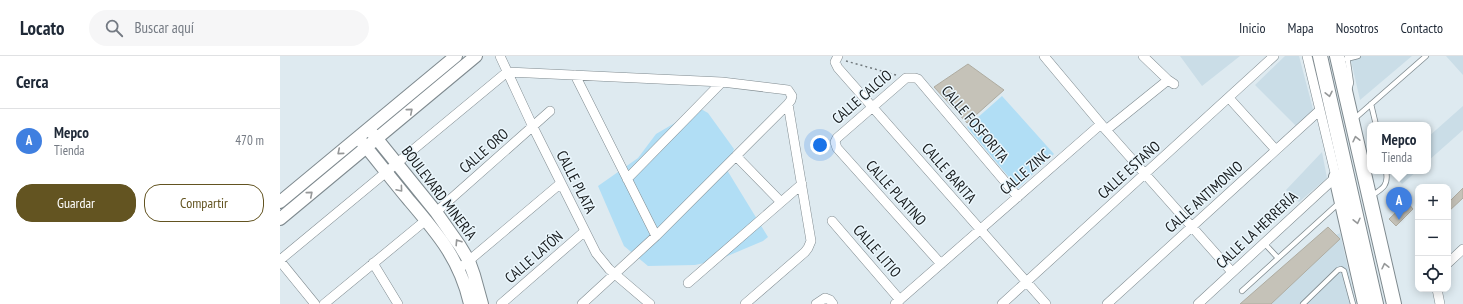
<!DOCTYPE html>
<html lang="es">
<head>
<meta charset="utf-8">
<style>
	:root { --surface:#fff; --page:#f6f6f7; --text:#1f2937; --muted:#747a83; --line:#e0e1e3; --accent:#635421 }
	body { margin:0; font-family:"PT Sans Narrow",sans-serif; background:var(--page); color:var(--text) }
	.controls { position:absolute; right:12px; bottom:12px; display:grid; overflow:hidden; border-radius:8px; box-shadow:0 2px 10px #0003 }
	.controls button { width:36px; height:36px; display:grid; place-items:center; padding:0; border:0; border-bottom:1px solid var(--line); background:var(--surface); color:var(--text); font:20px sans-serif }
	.you { position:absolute; left:540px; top:89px; width:14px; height:14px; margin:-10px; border:3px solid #fff; border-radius:50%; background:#1a73e8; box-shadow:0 0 0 6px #1a73e833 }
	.badge { display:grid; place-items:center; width:26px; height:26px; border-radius:50%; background:var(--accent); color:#fff; font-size:13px; font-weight:700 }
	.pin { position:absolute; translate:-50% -33px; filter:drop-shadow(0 1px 2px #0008) }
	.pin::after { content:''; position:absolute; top:21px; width:14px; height:12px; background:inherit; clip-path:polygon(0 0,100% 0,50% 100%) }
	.popup { position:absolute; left:1087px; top:66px; width:64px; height:52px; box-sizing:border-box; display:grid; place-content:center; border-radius:8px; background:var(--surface); filter:drop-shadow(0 1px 3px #0005); font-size:13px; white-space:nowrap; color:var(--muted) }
	.popup b { font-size:15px; color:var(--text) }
	.popup::after { content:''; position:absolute; left:50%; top:100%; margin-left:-8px; border:8px solid transparent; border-top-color:var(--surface) }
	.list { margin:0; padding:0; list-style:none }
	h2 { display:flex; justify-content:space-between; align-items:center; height:52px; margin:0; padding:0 16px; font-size:17px }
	h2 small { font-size:13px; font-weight:400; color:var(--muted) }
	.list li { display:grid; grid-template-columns:26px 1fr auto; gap:12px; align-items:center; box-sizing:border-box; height:64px; padding:0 16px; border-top:1px solid var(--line) }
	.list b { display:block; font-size:15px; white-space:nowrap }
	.list p { margin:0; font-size:13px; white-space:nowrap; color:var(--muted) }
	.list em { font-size:13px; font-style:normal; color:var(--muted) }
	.actions { display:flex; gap:8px; padding:12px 16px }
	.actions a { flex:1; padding:9px 0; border:1px solid var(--accent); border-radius:16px; text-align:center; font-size:14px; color:var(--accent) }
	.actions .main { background:var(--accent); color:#fff }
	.icon { flex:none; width:22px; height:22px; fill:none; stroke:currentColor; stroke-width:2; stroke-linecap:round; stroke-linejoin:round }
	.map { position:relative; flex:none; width:1183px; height:248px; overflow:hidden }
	header { display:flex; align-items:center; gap:24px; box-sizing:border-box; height:56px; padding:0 20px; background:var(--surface); border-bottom:1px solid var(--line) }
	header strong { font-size:19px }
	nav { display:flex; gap:22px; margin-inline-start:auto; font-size:14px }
	.search { width:280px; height:36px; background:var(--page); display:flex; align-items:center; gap:10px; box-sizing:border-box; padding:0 14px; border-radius:22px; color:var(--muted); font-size:15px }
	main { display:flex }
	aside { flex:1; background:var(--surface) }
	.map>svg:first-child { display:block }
</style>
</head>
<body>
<header>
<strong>Locato</strong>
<div class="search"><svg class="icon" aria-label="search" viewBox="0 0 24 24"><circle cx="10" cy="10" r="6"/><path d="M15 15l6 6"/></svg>Buscar aquí</div>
<nav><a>Inicio</a><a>Mapa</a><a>Nosotros</a><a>Contacto</a></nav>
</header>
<main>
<aside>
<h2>Cerca<small></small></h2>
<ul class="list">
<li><span class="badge" style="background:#3f7fe0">A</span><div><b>Mepco</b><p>Tienda</p></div><em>470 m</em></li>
</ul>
<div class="actions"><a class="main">Guardar</a><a>Compartir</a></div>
</aside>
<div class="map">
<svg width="1183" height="248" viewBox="0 0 1183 248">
	<rect width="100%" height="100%" fill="#deeaf0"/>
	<path fill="#cadde7" d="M900 0H960L922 30Z
		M1005 0H1019L1034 57 1017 71 975 29Z
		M1070 0H1132L1080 44Z
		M1166 0H1183V19Z
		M1183 50V74L1148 105V81Z
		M1042 96 1047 122 1019 146 1006 134Z
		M1111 115H1137L1122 128Z
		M1048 171 1056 179 1060 177 1076 248H960Z"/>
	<path fill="#b1def5" d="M722 40 774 98 738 132 687 71Z
		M421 53 428 57 454 93 447 114 488 181 483 185 438 204 415 209 368 210 344 190 318 130 358 102 376 78 405 61Z"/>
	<path fill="#c5c2b8" stroke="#afaca1" d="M688 8 724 34 687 67 654 31Z
		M1183 132V142L1168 156V147Z
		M1127 146 1133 153 1116 170 1109 163Z
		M1048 171 1060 183 991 248H960Z"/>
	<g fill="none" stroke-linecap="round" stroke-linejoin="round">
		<g stroke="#7f8a8f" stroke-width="6">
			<path id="lane" d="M1067 0 1071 27 1069 34
				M1066 3 1078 0
				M1091 48 1096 69
				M1073 64 1146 0
				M1091 140C1102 133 1109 130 1106 115
				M984 187 998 202
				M962 235 1060 146
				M1023 248 1058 214 1061 213 1064 215 1073 248"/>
		</g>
		<g stroke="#7f8a8f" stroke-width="10">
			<path id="street" d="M220 0 253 71 316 197 329 213 370 248
				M558 0 555 6 558 12 766 248
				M764 0 826 74 952 216
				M863 0 888 24 894 28
				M1027 0 1056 121
				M295 19 376 180
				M949 42 996 94
				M826 74 888 24
				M456 100 501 146
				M347 123 442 26
				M156 156 270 55
				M552 165 620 244
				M0 204 227 16 442 26 508 34 512 40 511 44 508 48 376 180 302 248
				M0 205 35 248
				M93 207 118 248
				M1168 207 1183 193
				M661 208 557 92 555 86 557 82 626 22H635L638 23 738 141
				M179 213 281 127
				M408 227 522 128
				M1157 233 1160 248
				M44 248 146 164
				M221 248 305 175
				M465 248 525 196 528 192 531 185 508 48
				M536 248 545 242 550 244 553 248
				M615 248 821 68
				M722 248 994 0
				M827 248 1040 54
				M918 248 1058 119"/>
		</g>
		<g stroke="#7f8a8f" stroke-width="14">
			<path id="secondary" d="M93 78 156 156 180 190 189 205 194 219 202 248
				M81 85C97 104 112 124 128 143 157 177 180 203 190 248
				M0 146 176 0
				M0 163 196 0"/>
		</g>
		<g stroke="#7f8a8f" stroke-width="16">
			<path id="primary" d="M1040 0 1096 248
				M1057 0 1114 248
				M1056 121 1085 248"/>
		</g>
		<path stroke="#71797d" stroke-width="1.5" stroke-dasharray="2 3" stroke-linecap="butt" d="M566 5 616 19"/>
		<use href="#lane" stroke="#fff" stroke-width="4.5"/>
		<use href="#street" stroke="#fff" stroke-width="9"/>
		<use href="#secondary" stroke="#fff" stroke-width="12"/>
		<use href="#primary" stroke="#fff" stroke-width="14"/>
	</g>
	<defs><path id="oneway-chevron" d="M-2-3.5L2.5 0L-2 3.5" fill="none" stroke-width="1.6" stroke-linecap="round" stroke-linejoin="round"/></defs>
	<g stroke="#969899">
		<use href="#oneway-chevron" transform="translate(1049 38) rotate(78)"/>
		<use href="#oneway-chevron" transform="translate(130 55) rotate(-40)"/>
		<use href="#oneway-chevron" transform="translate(1076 83) rotate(-103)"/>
		<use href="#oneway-chevron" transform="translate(60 96) rotate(140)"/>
		<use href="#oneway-chevron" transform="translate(120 133) rotate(50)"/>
		<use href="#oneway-chevron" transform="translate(30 138) rotate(-40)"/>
		<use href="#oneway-chevron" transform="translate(1077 165) rotate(77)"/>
		<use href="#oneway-chevron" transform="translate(178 186) rotate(-123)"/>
		<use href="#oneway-chevron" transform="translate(1105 210) rotate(-103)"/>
	</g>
	<g text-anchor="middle" stroke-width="3" stroke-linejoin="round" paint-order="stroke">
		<g font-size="15" fill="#161a1c" stroke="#ebf7fd">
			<text transform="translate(582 41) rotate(-41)" y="5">CALLE CALCIO</text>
			<text transform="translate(695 68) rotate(50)" y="5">CALLE FOSFORITA</text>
			<text transform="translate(204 95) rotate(-41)" y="5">CALLE ORO</text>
			<text transform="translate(849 114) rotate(-42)" y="5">CALLE ESTAÑO</text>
			<text transform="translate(745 116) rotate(-41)" y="5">CALLE ZINC</text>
			<text transform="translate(669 117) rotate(49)" y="5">CALLE BARITA</text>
			<text transform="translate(296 126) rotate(63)" y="5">CALLE PLATA</text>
			<text transform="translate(159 137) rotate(53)" y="5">BOULEVARD MINERÍA</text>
			<text transform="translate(616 137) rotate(48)" y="5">CALLE PLATINO</text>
			<text transform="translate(924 141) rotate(-42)" y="5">CALLE ANTIMONIO</text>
			<text transform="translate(977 174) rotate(-43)" y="5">CALLE LA HERRERÍA</text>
			<text transform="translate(597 195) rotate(49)" y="5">CALLE LITIO</text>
			<text transform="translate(254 201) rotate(-41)" y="5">CALLE LATÓN</text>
		</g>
	</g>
</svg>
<div class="controls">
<button>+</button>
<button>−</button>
<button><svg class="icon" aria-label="locate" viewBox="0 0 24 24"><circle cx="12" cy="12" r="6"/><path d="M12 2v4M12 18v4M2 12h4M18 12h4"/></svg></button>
</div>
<div class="you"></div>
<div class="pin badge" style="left:1119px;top:164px;background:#3f7fe0">A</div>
<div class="popup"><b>Mepco</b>Tienda</div>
</div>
</main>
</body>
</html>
